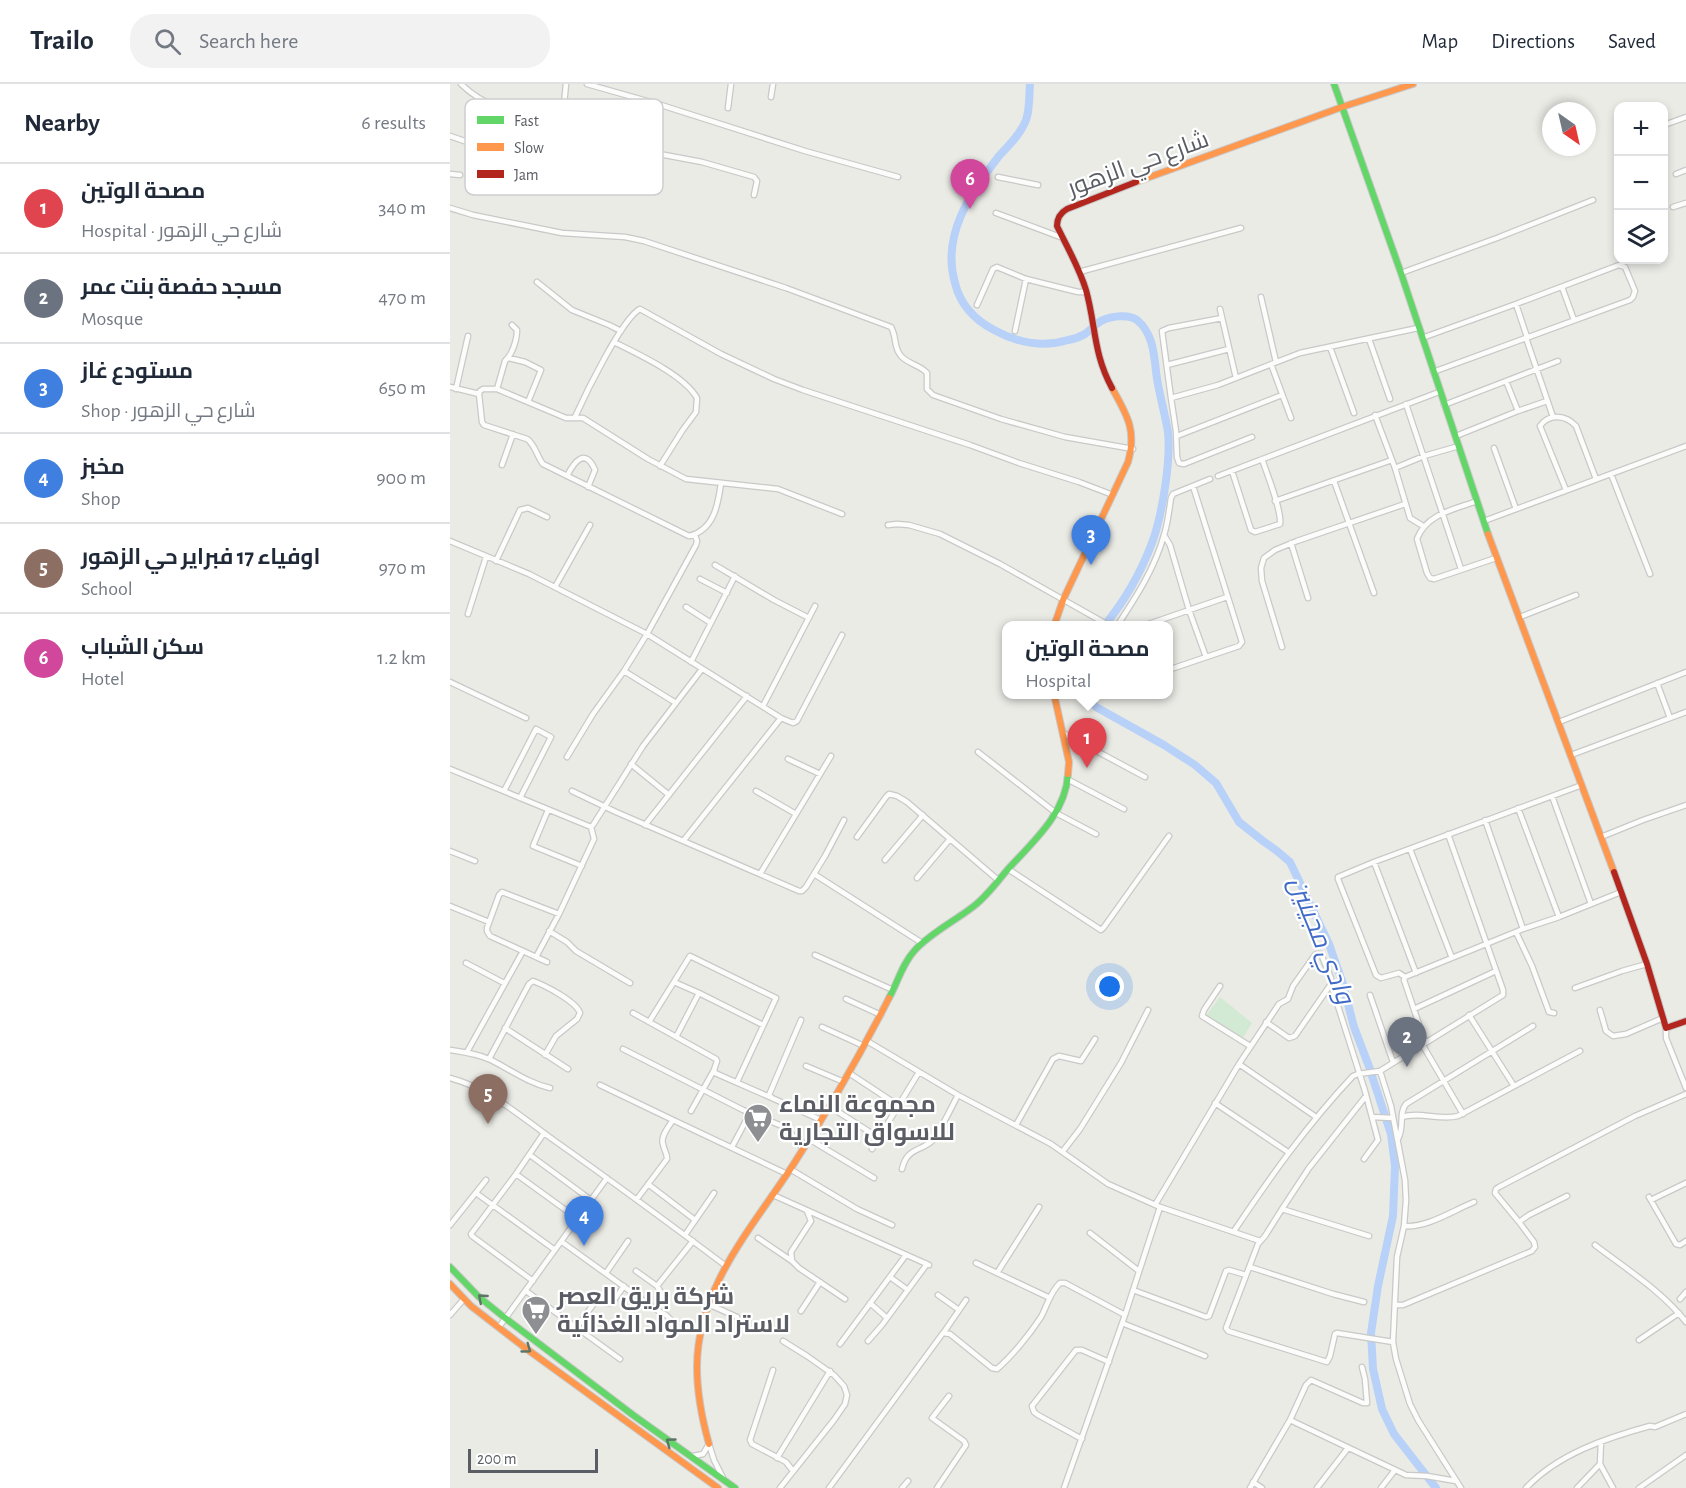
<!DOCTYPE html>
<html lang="en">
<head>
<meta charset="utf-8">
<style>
	:root { --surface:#fff; --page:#f2f2f3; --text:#1f2937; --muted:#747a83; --line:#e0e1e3; --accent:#db2777 }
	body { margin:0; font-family:"Alegreya Sans",Cairo,sans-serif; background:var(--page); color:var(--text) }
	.controls { position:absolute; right:18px; top:18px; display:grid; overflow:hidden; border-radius:12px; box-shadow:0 3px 9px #0003 }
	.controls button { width:54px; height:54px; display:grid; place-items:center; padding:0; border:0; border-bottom:2px solid var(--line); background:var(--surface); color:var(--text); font:30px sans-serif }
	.compass { position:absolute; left:1092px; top:18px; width:54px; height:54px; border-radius:50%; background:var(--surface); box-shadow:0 3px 9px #0003; rotate:146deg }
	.scale { position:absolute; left:18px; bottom:15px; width:130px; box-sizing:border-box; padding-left:6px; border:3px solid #5b5d64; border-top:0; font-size:16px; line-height:21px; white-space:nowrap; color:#5b5d64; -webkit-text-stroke:4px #fff; paint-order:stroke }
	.you { position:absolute; left:660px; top:903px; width:21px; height:21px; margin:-15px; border:4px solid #fff; border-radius:50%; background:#1a73e8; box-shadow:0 0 0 9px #1a73e833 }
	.badge { display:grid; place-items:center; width:39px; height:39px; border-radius:50%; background:var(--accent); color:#fff; font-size:20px; font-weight:700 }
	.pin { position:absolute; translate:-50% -50px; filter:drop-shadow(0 2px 3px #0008) }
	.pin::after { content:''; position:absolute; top:32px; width:21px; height:18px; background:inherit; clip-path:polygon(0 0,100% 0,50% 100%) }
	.popup { position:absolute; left:552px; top:537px; width:171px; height:78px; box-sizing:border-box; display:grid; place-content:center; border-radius:12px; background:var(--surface); filter:drop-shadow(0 2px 4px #0005); font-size:20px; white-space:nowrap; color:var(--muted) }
	.popup b { font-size:22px; color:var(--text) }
	.popup::after { content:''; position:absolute; left:50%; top:100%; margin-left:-12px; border:12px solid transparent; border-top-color:var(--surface) }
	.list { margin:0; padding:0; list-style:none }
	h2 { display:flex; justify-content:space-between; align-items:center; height:78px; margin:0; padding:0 24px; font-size:26px }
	h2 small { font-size:20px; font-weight:400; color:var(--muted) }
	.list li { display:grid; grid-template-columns:39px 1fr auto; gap:18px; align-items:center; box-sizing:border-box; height:90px; padding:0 24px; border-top:2px solid var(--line) }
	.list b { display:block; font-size:22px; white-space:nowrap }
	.list p { margin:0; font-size:20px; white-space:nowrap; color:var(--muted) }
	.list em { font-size:20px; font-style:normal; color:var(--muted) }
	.icon { flex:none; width:33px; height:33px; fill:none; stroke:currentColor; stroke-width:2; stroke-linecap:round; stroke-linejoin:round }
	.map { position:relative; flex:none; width:1236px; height:1404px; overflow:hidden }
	header { display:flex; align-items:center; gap:36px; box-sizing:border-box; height:84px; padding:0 30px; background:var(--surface); border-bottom:2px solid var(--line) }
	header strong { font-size:28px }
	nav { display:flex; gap:33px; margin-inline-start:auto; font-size:21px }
	.search { width:420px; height:54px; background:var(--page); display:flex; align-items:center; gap:15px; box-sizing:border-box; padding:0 21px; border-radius:24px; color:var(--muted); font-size:22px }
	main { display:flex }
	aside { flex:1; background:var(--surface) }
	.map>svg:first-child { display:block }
</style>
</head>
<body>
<header>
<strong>Trailo</strong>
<div class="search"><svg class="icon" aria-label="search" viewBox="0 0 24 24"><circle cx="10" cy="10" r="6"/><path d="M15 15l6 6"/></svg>Search here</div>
<nav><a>Map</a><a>Directions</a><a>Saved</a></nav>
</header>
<main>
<aside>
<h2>Nearby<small>6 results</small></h2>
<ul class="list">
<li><span class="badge" style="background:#e0444e">1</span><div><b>مصحة الوتين</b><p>Hospital · شارع حي الزهور</p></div><em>340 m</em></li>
<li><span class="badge" style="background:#6b7280">2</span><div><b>مسجد حفصة بنت عمر</b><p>Mosque</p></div><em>470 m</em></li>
<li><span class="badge" style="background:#3f7fe0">3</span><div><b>مستودع غاز</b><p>Shop · شارع حي الزهور</p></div><em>650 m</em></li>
<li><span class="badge" style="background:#3f7fe0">4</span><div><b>مخبز</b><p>Shop</p></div><em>900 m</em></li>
<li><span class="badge" style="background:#8d6e63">5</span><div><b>اوفياء 17 فبراير حي الزهور</b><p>School</p></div><em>970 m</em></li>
<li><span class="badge" style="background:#d1479c">6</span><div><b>سكن الشباب</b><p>Hotel</p></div><em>1.2 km</em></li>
</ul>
</aside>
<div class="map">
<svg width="1236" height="1404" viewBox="0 0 1236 1404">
	<rect width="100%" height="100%" fill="#ebebe6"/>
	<path fill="#d2e9d4" d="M770 913 802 939 792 955 755 933Z"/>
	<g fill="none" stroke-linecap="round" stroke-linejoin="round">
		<path stroke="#b8d1f8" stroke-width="8" d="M580 0C579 11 580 25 576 36 571 50 558 62 549 72 521 108 491 151 505 199 510 220 525 236 544 246 568 259 592 264 618 256 624 255 630 253 635 250 641 246 646 239 653 236 662 232 679 230 687 236 705 251 704 275 707 295 710 313 715 330 718 348 721 377 712 432 702 459 691 488 674 518 654 542
			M635 610 646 623 714 661 745 681 766 699 789 738 813 757 827 767 840 778 879 860 892 897 904 943 920 985
			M922 992 941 1050 945 1082 943 1132 928 1202 921 1249 923 1285 932 1325 944 1350 986 1404"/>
		<g stroke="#c8c9c8" stroke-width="7">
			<path id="street" d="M11 0C32 21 62 30 90 36
				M137 0 211 21 355 67 448 93
				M321 13 323 0
				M278 24 281 0
				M1214 41 1236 33
				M111 50 116 0
				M0 52 26 61 59 68 70 66 96 52 104 50H118L161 61 252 78 304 93 307 97 304 111
				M0 90 10 91
				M1226 90 1236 86
				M548 93 588 101
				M1223 123 1236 119
				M0 124 23 131 112 149 175 153 194 157 336 204 441 243C447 253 443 263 451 272 458 280 470 281 477 289V305L483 311 551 335 615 353 683 365
				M546 129 613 154
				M629 188 791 144
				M951 189 1047 154 1143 116
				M87 198 122 226 159 241 171 247
				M1112 203 1124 236
				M811 213 826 278
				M1066 220 1077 253
				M527 221 543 185 547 183 576 195 628 208H636
				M770 225 786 294
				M772 234 719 244 712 247 721 314 768 301 850 269 968 244
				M565 247 576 195
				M972 254 1066 220 1169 181 1175 183 1185 207 1183 213 1180 216 983 288
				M1076 254 1103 333
				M919 255 940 315
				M164 258C188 270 234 291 247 314L246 328 232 347 210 382
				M880 263 904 329
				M59 274 75 278 91 286 78 318
				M821 280 841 334
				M717 281 779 265
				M1056 297 1068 327
				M0 303 29 310 30 307 33 305H47L116 334H133L198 375 236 395 328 405 392 430
				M6 305 18 252
				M47 305 55 277C62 271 67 256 67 246L62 241
				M29 310 32 338 34 341 77 355C85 360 87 373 93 380L239 452C264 446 268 421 271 399
				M721 314 726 347 727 373 729 379 734 380 802 353
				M956 320 1011 485
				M994 321 1108 277
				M925 331 945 384 960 434 973 442
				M125 333C134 313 172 234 190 225L271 270 324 295 353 306 520 361 569 379 629 398 663 411
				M727 352 832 311
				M1006 352 1068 327 1097 317
				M1044 364 1066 425
				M52 381 63 350
				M945 384 974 372 1009 362
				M782 387 801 446 805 448 830 440C832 427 817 390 812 375
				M1161 390 1200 490
				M117 392C124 378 135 363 145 386L138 403
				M768 392 989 308
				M884 397 924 509
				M1116 406 1090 342C1099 329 1116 331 1126 342L1146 395
				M825 417 942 376
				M1027 417C1005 425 976 430 967 455L977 489 980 494 984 495 1046 474
				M1034 437 1236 362
				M438 441 447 440 459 441 490 450 550 480 660 542
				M714 451 720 461 739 526 756 573
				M0 457 79 490 197 550 331 634 343 639 347 637 392 551
				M841 459 858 514
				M46 477 70 426 78 424 97 433
				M265 481 324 516 359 534
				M250 495 277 509
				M105 503 140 441
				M236 523 261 539
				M18 530 36 473
				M1070 533 1126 511
				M667 542C686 513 705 484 714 451 718 439 719 426 721 414L723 410 760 395
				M693 542 777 513
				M832 563 812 497 811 484 814 474 825 466 847 457 955 420
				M241 578 285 492
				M718 586 789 562 792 558 743 402
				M174 587 226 619
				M0 598 76 634
				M1207 599 1220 634
				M313 622 365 522
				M1109 638 1236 588
				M613 649 695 693
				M528 668 606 729 646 750
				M1121 671 1236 628
				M117 673 143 630 174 587 197 550 246 461 247 457 245 451
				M338 675 370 690
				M181 680 219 711
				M0 685 141 743 143 741 193 662 252 585
				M619 696 674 725
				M54 707 86 645 101 653 70 714
				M122 707 166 728 349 807H352L356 803 375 772 394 736
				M306 707 346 730
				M1102 712 1141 820
				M1068 724 1109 833
				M98 726 83 762 132 782
				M1035 736 1073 845
				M195 741 297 612
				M407 753 436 713 439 710 447 712 457 718 548 796
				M1151 753 1193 736 1236 721
				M234 756 331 634
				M960 765 1002 874
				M0 767 25 777
				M435 776 473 731
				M924 778 966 889
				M558 785 651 846 654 843 719 752
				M310 790 381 672
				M364 790 472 859
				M467 794 500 755
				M0 822 39 838
				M99 847 117 858 126 867 180 899
				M1066 848 1082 882 1099 928 1104 929
				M365 871 443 906
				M86 873 109 830 144 755 141 743
				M97 878 40 852 37 847V844L49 811 52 808 109 830
				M16 879 54 899
				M955 893 949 889 931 894 926 891 888 795V793L924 778 1132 701
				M224 898 249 909
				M881 900 915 1007 928 1056 914 1075
				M770 902 754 926 752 932 800 962
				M1125 904 1172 887 1197 880
				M920 911 943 978
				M396 915 431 931
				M964 925 1046 887
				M1150 926 1156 947 1163 952 1176 950 1213 934
				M183 929 266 975 267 977 264 986 265 989 322 1014
				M1019 931 1064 1002
				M351 936 319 1011 322 1014 371 1036
				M199 938 240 872 326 914 287 998
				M372 943 414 962
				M55 944 118 985
				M1216 944V954L1236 1004
				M226 953 249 909 313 941
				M417 957 508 1011 601 1060 658 1100 710 1123 810 1157
				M975 958 954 896 955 893 1073 845 1109 833 1171 808
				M972 960 1013 1030
				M173 965 293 1026 332 1042 340 1048 353 1065
				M0 966C14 968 28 970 41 976 61 986 78 999 100 1004
				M17 968 73 867
				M39 975 79 900 83 897C94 901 126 917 130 929L127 935 106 952 95 971
				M789 980 866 1033
				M356 982 394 998
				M930 987 941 1022 955 1096 956 1116 954 1142 947 1173 943 1258 946 1275 960 1320 968 1336 1011 1404
				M399 989 449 1022
				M0 994C41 1005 71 1033 105 1057 163 1098 220 1140 276 1182
				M150 1001 223 1036
				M916 1012 859 1084 832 1125 815 1152 808 1160 776 1244 778 1247 877 1278 880 1272 885 1250 887 1249 943 1258
				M765 1019 838 1068
				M379 1022 429 1054
				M241 1027 264 986
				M922 1033 943 1034
				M952 1033C970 1027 990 1037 1008 1032L1130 967
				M566 1041 603 975 609 972 631 977 645 955
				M359 1055 424 1094
				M948 1055C955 1042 948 1030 956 1020L1083 942
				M282 1063 300 1029
				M422 1065 469 988
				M613 1067 630 1045 671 979 698 926
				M80 1071 141 1116
				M340 1085 407 1125 442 1141
				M452 1085C457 1064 469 1068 482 1057 489 1050 503 1020 508 1011
				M66 1090 128 1135
				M198 1100 245 1136
				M26 1109 105 1166
				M323 1111 479 1181
				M1199 1113 1226 1160 1230 1161 1236 1157
				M187 1115 217 1075C217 1068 214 1067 213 1060 210 1053 219 1042 223 1036L337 1090
				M1201 1116 1236 1099
				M705 1121 789 980 829 920 838 915 843 902 865 871 867 870H871L881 894V900L845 952 839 954 816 938
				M832 1125 919 1152
				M357 1127 361 1137 341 1168 342 1177 349 1184 395 1215
				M1069 1138 1045 1109 1046 1105 1049 1103 1185 1032 1236 1010
				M0 1141 36 1096
				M954 1142C977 1144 1002 1127 1024 1118
				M784 1147C821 1092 857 1041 903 992L908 990 930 987 1053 911V906L998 750
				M640 1149 689 1187
				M235 1151 264 1109
				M308 1154 342 1177
				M112 1158 205 1225 216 1231 223 1238V1241
				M1145 1161C1175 1184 1213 1208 1236 1238
				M526 1179 600 1214
				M800 1183 883 1210 914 1218
				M186 1187 207 1202 212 1210V1215L205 1225
				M156 1189 178 1157
				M547 1189 589 1123
				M440 1193 458 1206
				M83 1197 22 1152 21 1150 66 1090 94 1049
				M207 1202 243 1157
				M683 1206 756 1233 759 1232 776 1187 779 1186 796 1191
				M76 1207 170 1275
				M488 1211 509 1226
				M1230 1215 1236 1208
				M420 1219 437 1234
				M258 1220 287 1233
				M945 1221H953L1082 1167 1085 1163 1084 1158 1069 1138 1079 1131 1117 1112
				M351 1227 370 1198
				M0 1231 14 1215
				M672 1239 755 1272
				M49 1243 157 1094
				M127 1243 145 1218 148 1216 156 1219H162L174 1202
				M494 1248 516 1216
				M1189 1256 1229 1229
				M418 1257 432 1241 477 1180
				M390 1260 456 1171
				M323 1286 300 1356 302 1360 336 1378 343 1387
				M840 1336 856 1301 861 1296 913 1319H917L915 1295 912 1283
				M632 1355 588 1331 584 1328 582 1322 626 1266H632L659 1278
				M259 1360 264 1376 273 1394
				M243 1372 253 1370 259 1360
				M327 1374 380 1287
				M1150 1380 1151 1358
				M803 1398 812 1404
				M330 1404 384 1336 395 1320 397 1311 394 1302 384 1291 357 1272 333 1257
				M379 1404 493 1249 500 1250 542 1284 547 1285C562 1272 580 1250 591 1233 597 1222 600 1208 610 1199H615L675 1231
				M452 1404 458 1397
				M487 1404 516 1361 514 1357 482 1334 499 1312
				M614 1404 675 1231 710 1123
				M800 1404 840 1336 956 1391 977 1392 1006 1397
				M867 1404 898 1364
				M931 1404 945 1386
				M1076 1404C1108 1370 1156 1354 1200 1342L1205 1343 1236 1330
				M1127 1404 1150 1380 1163 1404
				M1189 1404 1236 1371"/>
		</g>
		<g stroke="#c7c8c8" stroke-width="8">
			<path id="fast" d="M884 0 951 189 1038 450
				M439 914C448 898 452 880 465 866 482 848 505 837 524 822 537 812 547 798 558 785 583 758 616 729 618 690
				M0 1183 29 1213 55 1234 183 1331 285 1404"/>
		</g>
		<g stroke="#c7c8c8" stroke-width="8">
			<path id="slow" d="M686 98 892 23 963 0
				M1038 450 1164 788
				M604 542 613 516 678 378C687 346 677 331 662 304
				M604 610 619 678 618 690
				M0 1200 21 1222 74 1263 268 1404
				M259 1360C252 1335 247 1310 247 1283 247 1204 302 1144 343 1081 378 1027 410 971 439 914"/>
		</g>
		<g stroke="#c7c8c8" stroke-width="8">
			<path id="jam" d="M662 304C643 269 646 242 636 206 629 183 617 163 607 142 607 134 610 129 617 125L686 98
				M1164 788 1197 880 1216 944 1236 937"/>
		</g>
		<use href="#street" stroke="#fcfcfb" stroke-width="4.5"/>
		<use href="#fast" stroke="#63d668" stroke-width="6"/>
		<use href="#slow" stroke="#ff974d" stroke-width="6"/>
		<use href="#jam" stroke="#b3261e" stroke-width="6"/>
	</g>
	<defs><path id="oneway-chevron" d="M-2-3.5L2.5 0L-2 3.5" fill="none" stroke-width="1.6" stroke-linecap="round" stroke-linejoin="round" transform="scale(1.5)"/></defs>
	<g stroke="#5d7565">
		<use href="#oneway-chevron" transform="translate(32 1214) rotate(-139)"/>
		<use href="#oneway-chevron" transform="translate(77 1265) rotate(36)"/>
		<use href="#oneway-chevron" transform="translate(220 1358) rotate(-144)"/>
	</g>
	<defs>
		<g id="supermarket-pin" transform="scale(1.5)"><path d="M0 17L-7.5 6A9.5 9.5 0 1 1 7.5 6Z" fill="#8d8f92" stroke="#fff"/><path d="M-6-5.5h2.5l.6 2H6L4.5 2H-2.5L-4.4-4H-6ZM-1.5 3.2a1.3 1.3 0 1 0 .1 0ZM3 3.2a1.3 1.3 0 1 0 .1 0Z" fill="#fff"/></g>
	</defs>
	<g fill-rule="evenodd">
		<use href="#supermarket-pin" x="308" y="1034"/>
		<use href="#supermarket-pin" x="86" y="1226"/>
	</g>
	<g text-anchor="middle" stroke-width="4.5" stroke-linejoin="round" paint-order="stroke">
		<g font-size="24" fill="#5b5d64" stroke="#fff">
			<text transform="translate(688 79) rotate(-20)" y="8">شارع حي الزهور</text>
		</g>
		<g font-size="24" font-weight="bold" fill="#5b5d64" stroke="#fff" text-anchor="start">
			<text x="329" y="1028">مجموعة النماء<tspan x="329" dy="28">للاسواق التجارية</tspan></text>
			<text x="107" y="1220">شركة بريق العصر<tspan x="107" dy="28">لاستراد المواد الغذائية</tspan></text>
		</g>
		<g font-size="26" font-style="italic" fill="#406bc7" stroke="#fff">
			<text transform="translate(872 856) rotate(68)" y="9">وادي مجينين</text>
		</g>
	</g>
	<rect x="15" y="15" width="198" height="96" rx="9" fill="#fff" stroke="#ceced0" stroke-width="1.5"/>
	<rect x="27" y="32" width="27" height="8" fill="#63d668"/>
	<rect x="27" y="59" width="27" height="8" fill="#ff974d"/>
	<rect x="27" y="86" width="27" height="8" fill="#b3261e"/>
	<g font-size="16" fill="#5b5d64">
		<text x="64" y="42">Fast</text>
		<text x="64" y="69">Slow</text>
		<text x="64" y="96">Jam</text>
	</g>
</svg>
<div class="controls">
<button>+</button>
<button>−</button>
<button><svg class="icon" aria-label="layers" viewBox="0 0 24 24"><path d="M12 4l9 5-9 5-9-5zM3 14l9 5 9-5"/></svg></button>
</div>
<svg class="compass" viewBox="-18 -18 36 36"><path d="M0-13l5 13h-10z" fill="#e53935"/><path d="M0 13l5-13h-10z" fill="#747a83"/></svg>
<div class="scale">200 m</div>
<div class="you"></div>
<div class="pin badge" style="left:637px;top:684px;background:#e0444e">1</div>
<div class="popup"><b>مصحة الوتين</b>Hospital</div>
<div class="pin badge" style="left:957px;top:983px;background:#6b7280">2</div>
<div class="pin badge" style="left:641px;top:481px;background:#3f7fe0">3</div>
<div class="pin badge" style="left:134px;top:1162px;background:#3f7fe0">4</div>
<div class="pin badge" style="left:38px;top:1040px;background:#8d6e63">5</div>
<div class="pin badge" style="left:520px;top:125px;background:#d1479c">6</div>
</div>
</main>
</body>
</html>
